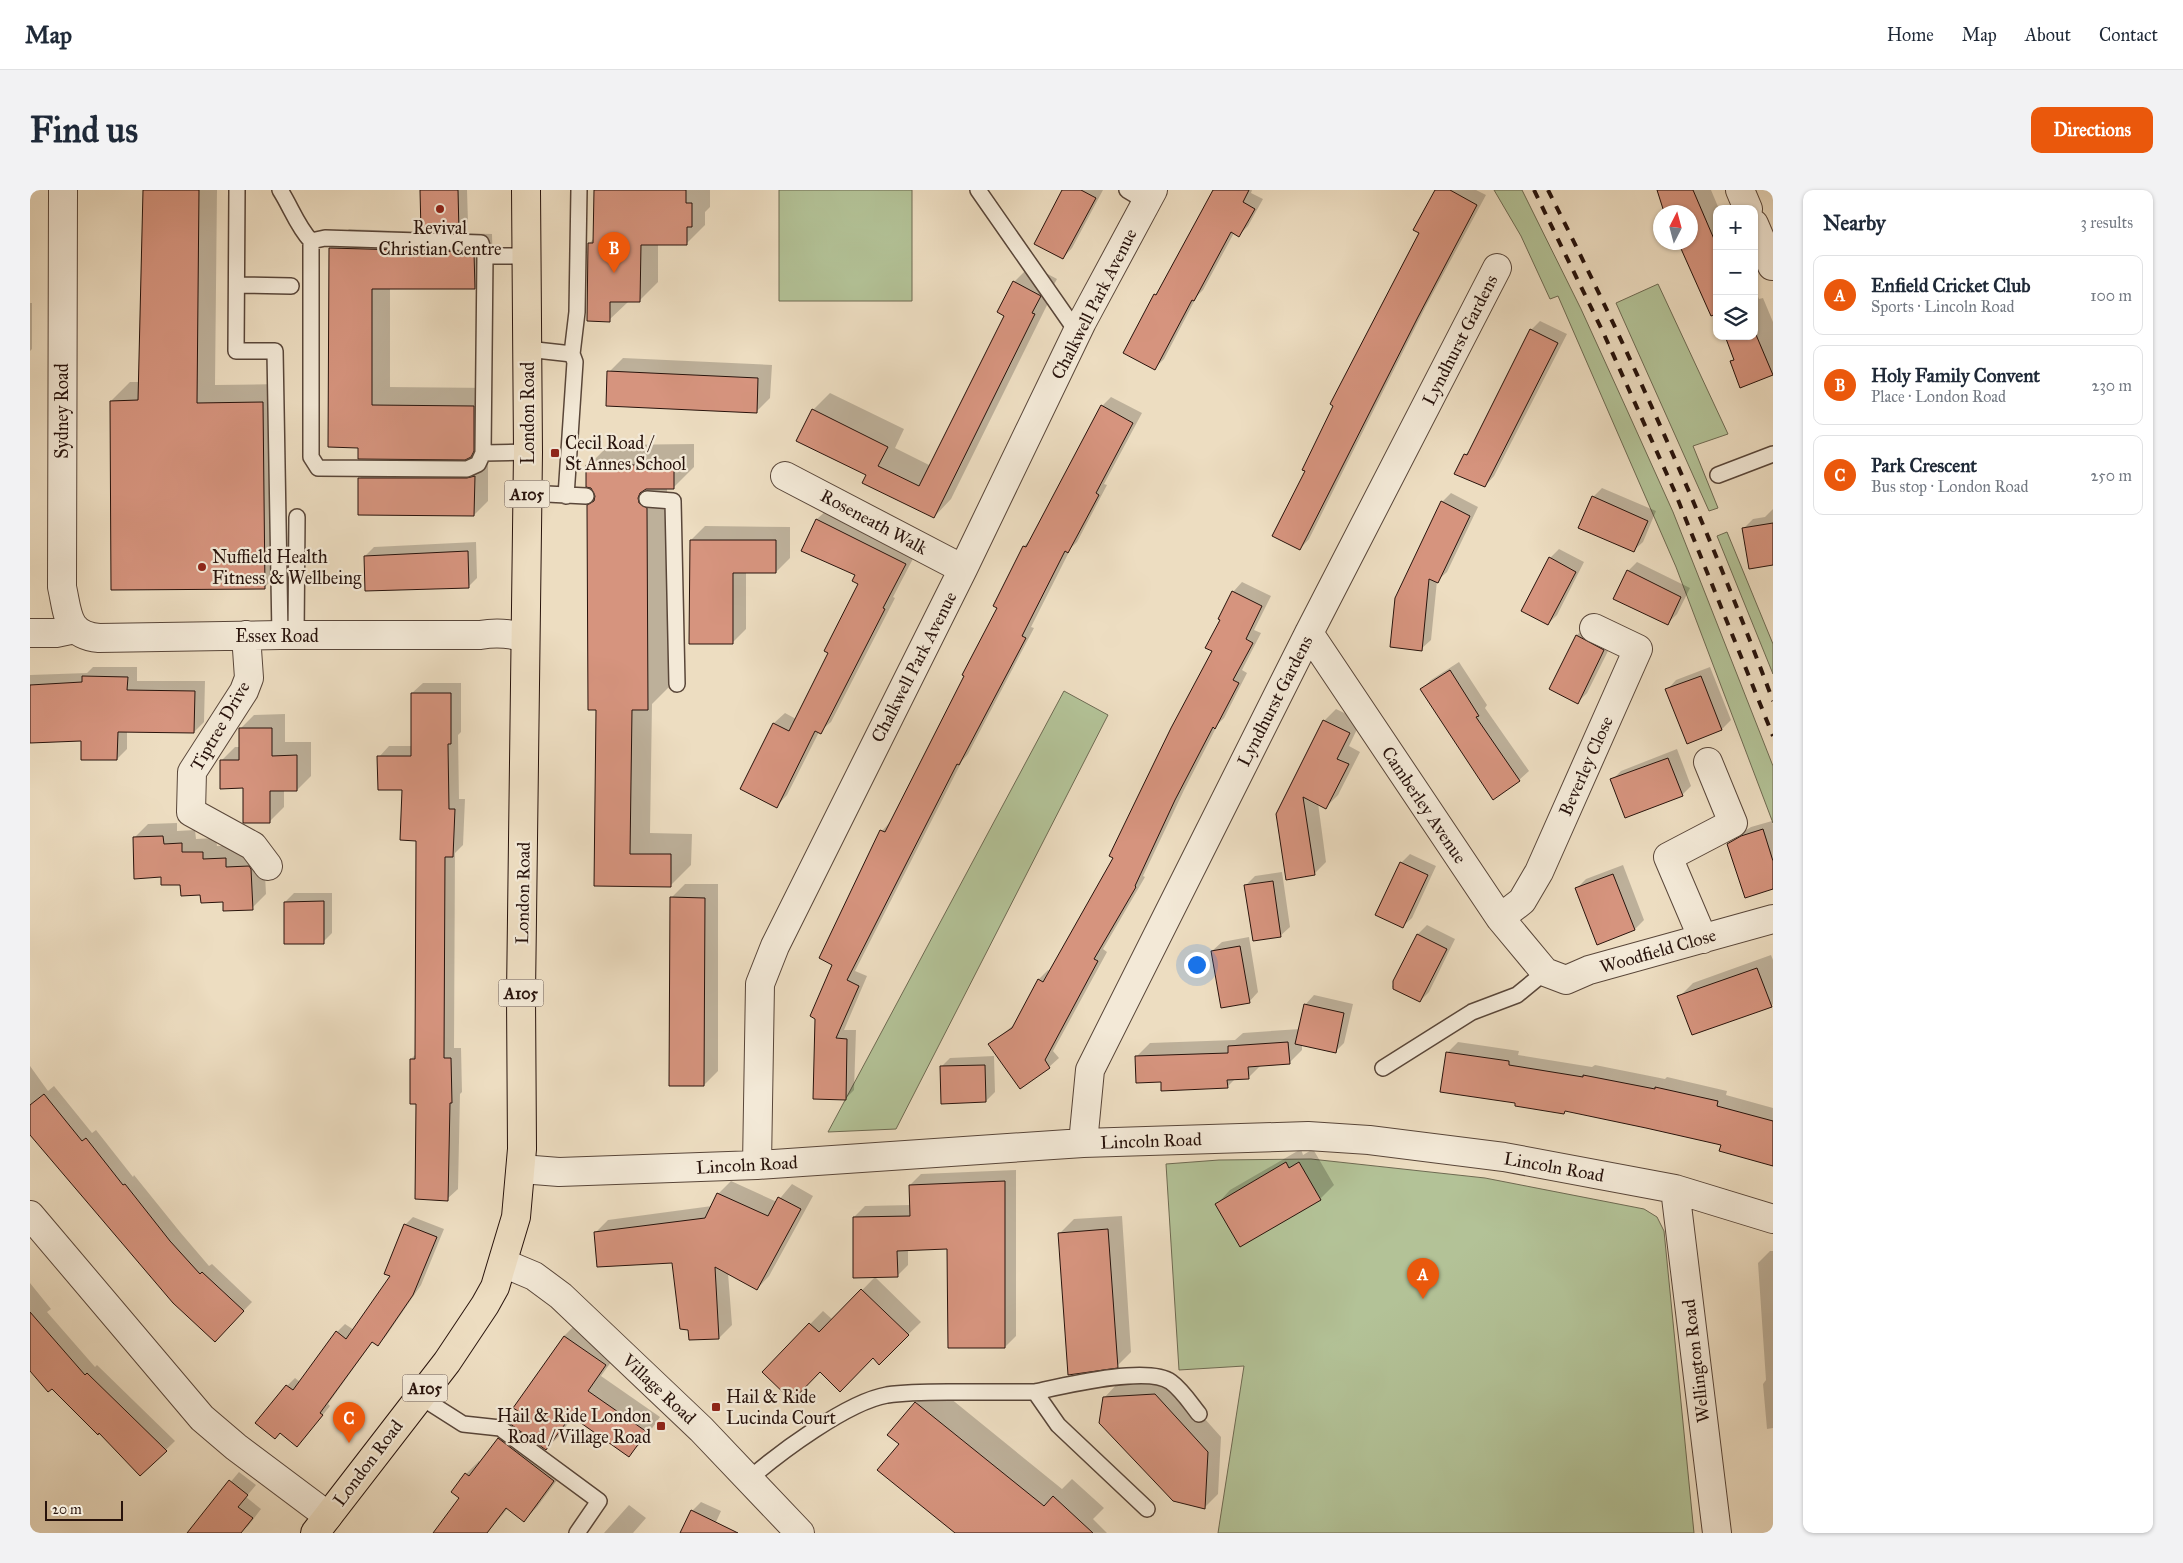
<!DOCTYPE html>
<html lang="en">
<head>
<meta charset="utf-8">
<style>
	:root { --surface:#fff; --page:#f2f2f3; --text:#1f2937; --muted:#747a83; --line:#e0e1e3; --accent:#ea580c }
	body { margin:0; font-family:"IM FELL Great Primer",serif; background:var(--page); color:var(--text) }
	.controls { position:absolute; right:15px; top:15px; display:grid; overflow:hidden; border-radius:10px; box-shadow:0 1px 4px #0004 }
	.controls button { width:45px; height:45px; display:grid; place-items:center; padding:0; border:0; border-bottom:1px solid var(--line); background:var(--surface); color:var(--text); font:25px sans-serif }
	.compass { position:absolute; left:1623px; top:15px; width:45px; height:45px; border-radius:50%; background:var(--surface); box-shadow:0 1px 4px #0004; rotate:6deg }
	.scale { position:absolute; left:15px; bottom:12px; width:78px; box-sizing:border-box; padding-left:5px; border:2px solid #28130c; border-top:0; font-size:14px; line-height:18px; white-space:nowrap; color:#28130c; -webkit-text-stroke:4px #f3e9d7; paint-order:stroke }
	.you { position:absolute; left:1166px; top:774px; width:18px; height:18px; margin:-12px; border:4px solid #fff; border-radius:50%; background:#1a73e8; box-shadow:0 0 0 8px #1a73e833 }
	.badge { display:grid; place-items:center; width:32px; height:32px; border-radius:50%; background:var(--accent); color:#fff; font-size:16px; font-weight:700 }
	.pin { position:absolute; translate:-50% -41px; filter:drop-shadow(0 1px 2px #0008) }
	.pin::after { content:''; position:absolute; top:26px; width:18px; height:15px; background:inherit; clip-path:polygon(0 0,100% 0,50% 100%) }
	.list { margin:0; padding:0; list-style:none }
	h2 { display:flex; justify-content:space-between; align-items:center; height:65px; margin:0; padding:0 20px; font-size:21px }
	h2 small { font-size:16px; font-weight:400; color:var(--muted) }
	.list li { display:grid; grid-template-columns:32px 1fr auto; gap:15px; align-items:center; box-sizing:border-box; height:80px; margin:0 10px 10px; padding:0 10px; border:1px solid var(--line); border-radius:10px }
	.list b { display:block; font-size:19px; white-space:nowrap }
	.list p { margin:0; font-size:16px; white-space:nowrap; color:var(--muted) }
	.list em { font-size:16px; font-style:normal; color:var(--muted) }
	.icon { flex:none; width:28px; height:28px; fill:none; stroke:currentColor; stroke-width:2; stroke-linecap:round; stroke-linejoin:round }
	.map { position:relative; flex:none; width:1743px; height:1343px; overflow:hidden; border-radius:10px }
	header { display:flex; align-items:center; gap:30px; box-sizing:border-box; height:70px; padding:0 25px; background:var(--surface); border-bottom:1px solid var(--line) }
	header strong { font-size:24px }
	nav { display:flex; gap:28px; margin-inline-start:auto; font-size:18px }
	.intro { display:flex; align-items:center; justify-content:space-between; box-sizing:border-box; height:120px; padding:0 30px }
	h1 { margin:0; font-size:35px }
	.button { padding:12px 22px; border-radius:10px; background:var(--accent); color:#fff; font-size:18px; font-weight:700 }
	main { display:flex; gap:30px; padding:0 30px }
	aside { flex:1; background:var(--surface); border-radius:10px; box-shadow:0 1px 4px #0004 }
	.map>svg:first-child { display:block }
</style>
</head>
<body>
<header>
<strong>Map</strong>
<nav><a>Home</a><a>Map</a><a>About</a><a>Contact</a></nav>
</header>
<div class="intro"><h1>Find us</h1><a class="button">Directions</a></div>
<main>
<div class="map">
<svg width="1743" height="1343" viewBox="0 0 1743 1343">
	<rect width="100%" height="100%" fill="#edddc1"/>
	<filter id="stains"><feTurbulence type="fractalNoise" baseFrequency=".004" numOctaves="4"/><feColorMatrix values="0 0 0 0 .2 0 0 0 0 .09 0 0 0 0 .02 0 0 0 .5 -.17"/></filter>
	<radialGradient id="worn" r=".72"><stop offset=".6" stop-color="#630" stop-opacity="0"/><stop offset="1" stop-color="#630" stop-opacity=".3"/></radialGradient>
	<path fill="#b3c297" stroke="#6e6a52" d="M749 0H882V111H749Z
		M1464 0H1492L1551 119 1597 220 1643 322 1677 408 1743 576V633L1646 377 1528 106 1520 109 1491 46Z
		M1628 94 1698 244 1663 256 1688 318 1679 321 1586 113Z
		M1697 342 1743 454V484L1687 346Z
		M1034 501 1078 525 866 939 798 942Z
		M1281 969 1455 988 1614 1019 1627 1027 1634 1041 1664 1343H1188L1214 1176 1149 1180 1136 974 1189 970Z"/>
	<path fill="#0003" d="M114 0H187L185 195 252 194 253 379 234 398 81 211 100 192H109Z
		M391 0H437L438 32 427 43 462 44 463 80 445 98H360V197L462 198V241L459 247 440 266 330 256H299L300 58 319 39 392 42Z
		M565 0H680V17L675 22V35L656 54H628V92L609 111 598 112 579 130 559 54 564 48Z
		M1034 0H1073L1042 58 1033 68Z
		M1184 0H1222L1221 3 1233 9 1218 36 1209 45 1204 43 1173 100 1167 106 1134 169 1125 178V105L1131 98Z
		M1406 0H1446L1456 5 1396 116 1279 349 1270 359Z
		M1628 0H1681L1689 19H1687V123L1660 52V22H1637Z
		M1001 75 1027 89 1018 105 1021 107 921 309 904 327 837 285 783 220 800 203 874 239 865 258 901 276 976 126 984 92Z
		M1724 98 1729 109 1733 108 1743 132V184L1710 196 1702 172 1724 146Z
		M0 113H2V159L0 161V214Z
		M1510 131 1537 144 1464 286 1455 296 1435 265 1442 258 1501 140Z
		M593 168 742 175 740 208 726 222 579 182Z
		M1081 207 1112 223 1074 294 1077 295 1047 352 1041 358 1001 437 1004 438 938 564 932 571 825 781 837 786 814 840H826L824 900 815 909 785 908 804 774 791 767 852 641 861 631 969 418 994 356 1000 350 1072 216Z
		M664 254V277L643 298H637L639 497 622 514 620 643 662 644 661 675 640 696 565 695 567 519 558 316 566 307 558 276 579 255Z
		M458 273V311L444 325 330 288 344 274 452 275Z
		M1572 298 1626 321 1613 352 1603 361 1563 307Z
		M1421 303 1448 317 1417 382 1407 391 1401 450 1391 459 1362 456 1412 312Z
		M798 319 886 363 863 407 865 408 801 532 789 542 757 605 747 616 744 533 755 523 766 529 800 462 830 394 826 384 773 360 787 329Z
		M1743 319V374L1713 339 1723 329 1735 327Z
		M675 336 760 337V368L746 382H716V439L702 453 661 350Z
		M446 352 447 388 438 397 335 366 344 357Z
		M1529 359 1554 372 1527 425 1518 434 1520 368Z
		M1607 372 1660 398 1647 424 1637 434 1598 381Z
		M1212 392 1241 406 1224 440 1231 443 1212 480 1217 483 1194 528 1188 534 1154 600 1113 686 1115 687 1073 759 1077 762 1023 861 1029 868 1019 877 990 897 960 854 985 834 1009 789 1018 780 1020 781 1085 668 1183 461 1192 429 1203 402Z
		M1556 436 1583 451 1557 503 1548 512 1521 499 1547 445Z
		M1429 472 1457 515 1455 518 1499 581 1489 590 1392 499 1401 490Z
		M63 477H107V491H175L174 532 164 542 97 541V559L87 569 52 550 0 552V485L57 483Z
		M1680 477 1701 530 1692 539 1637 500 1646 490Z
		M393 493H431V542L428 545 429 609H435L433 655 425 663 424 858H431L432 902 430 904 428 999 417 1009 387 913 381 869 386 864 388 650 373 599 349 567 359 556H382V503Z
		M1306 519 1331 531 1319 556 1330 562 1308 605 1296 617 1288 613 1296 672 1284 684 1247 624 1294 531Z
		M255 524V552H281V586L267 600H254V617L240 631 191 571 205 557H210V539L224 525Z
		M1647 559 1661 596 1652 605 1582 590 1591 581Z
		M1742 631 1743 634V697L1699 654 1708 645 1721 637Z
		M147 633V641L165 640 166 649 186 648 187 656 209 655 234 665 236 704 222 718 171 704 132 686 104 648 118 634Z
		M1380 664 1406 676 1382 728 1372 737 1371 673Z
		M1593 675 1614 730 1605 739 1547 698 1556 689Z
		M1252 682 1260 737 1250 746 1216 695 1225 686Z
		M655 694H688V881L674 895 641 708Z
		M264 703H302V743L293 752 255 712Z
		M1397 735 1425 749 1399 802 1390 811 1362 797 1388 744Z
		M1219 747 1228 802 1219 812 1182 761 1192 752Z
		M1741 765 1743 770V814L1741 816 1649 807 1663 793Z
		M1284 805 1323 814 1314 853 1305 862 1272 855V860L1259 873 1231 875 1218 888H1206L1197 897 1132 890 1107 866 1120 853 1205 850 1213 843 1270 839 1275 815Z
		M1428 852 1489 861 1488 865 1562 877 1565 875 1635 889 1637 887 1697 901 1696 905 1743 918V975L1693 954 1536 920 1534 922 1487 912 1417 863Z
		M964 866 965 902 956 911 911 877 920 868Z
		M0 876 18 901 24 896 62 943 66 940 103 987 104 985 150 1042 179 1076 182 1074 222 1112 185 1150 60 1012 58 1013 19 964 0 943Z
		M1271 959 1273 965 1283 959 1304 995 1290 1009 1187 1014 1200 1000Z
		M986 980V1146L975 1157 919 1058 878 1059V1075L867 1086 824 1027 835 1016 881 1015 880 995 891 984Z
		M701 991 747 1012 762 994 783 1006 739 1086 727 1099 698 1083 702 1135 689 1148 644 1072 565 1043 578 1030 682 1016 688 1004Z
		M1092 1026 1101 1162 1087 1176 1030 1043 1044 1029Z
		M383 1027 414 1039 391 1095 356 1146 348 1154 343 1151 298 1214 300 1216 275 1247 257 1196 265 1188 270 1192 307 1142 315 1134 324 1140 362 1086 375 1035Z
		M1740 1061H1743V1238L1737 1239 1733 1194 1736 1190 1728 1073Z
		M845 1087 891 1132 849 1173 843 1167 790 1180 733 1182 793 1121 803 1130Z
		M0 1093 21 1119 17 1122 65 1177 67 1175 145 1251 110 1285 69 1242 0 1179Z
		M548 1132 589 1161 571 1186 630 1227 613 1251 599 1265 543 1226 530 1245 516 1259 491 1240 489 1242 536 1278 507 1317 494 1330 478 1318 457 1343H404L431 1307 436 1284 449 1271 451 1273 469 1249 483 1235 490 1221 485 1217 534 1146Z
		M1140 1190 1191 1247 1188 1304 1174 1318 1074 1208 1088 1193Z
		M904 1195 1032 1299 1042 1289 1074 1318 1063 1329 1077 1343H927L870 1254 886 1213Z
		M209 1282 226 1295 216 1307 231 1319 218 1336 210 1343H158Z
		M671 1312 691 1321 681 1343H652L662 1321Z
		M599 1315 616 1328 603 1343H574Z"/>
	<path fill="#d6947e" stroke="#28130c" d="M113 0H169L167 213 233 212 235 399 81 400 80 211 108 210Z
		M390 0H428L429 43 391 42Z
		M564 0H656V13H662V37H657V55H611L610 112H580V132L557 131 558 53H563Z
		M1032 0H1051L1066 8 1033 69 1004 54Z
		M1183 0H1219L1213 12 1225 19 1209 47 1201 42 1164 111 1162 110 1125 180 1093 163 1124 104 1126 105Z
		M1405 0H1420L1447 15 1388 127 1270 360 1242 346 1275 281 1272 280 1303 216 1300 214 1389 43 1383 40Z
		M1627 0H1663L1687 56V127L1686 124 1681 126 1648 52H1660V22H1634Z
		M299 58 444 62 445 99H342V215L444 216V261L441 267 435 270 328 269V258L298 257Z
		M983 91 1011 106 1002 123 1005 124 904 328 832 293 836 285 766 251 782 219 858 257 848 276 889 296 974 126 967 122Z
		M1500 139 1528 153 1455 297 1424 284 1434 264 1437 265Z
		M1724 140 1743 185 1710 198 1700 171 1704 170 1695 146H1724Z
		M577 181 728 188 727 223 576 216Z
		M1071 215 1103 233 1066 303 1069 305 1038 363 1035 361 992 446 996 448 929 575 927 574 817 790 829 796 806 848 817 849 816 910 783 909 785 829 780 826 802 775 789 768 850 640 855 642 934 486 932 485 967 418 963 416 993 356 996 357Z
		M556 275H644V299H616L610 303 608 308 609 313 617 318 618 520H602L600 664H641V697L564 696 566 520H558L557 315 564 311 565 306 561 298 556 297Z
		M445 286 444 326 328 325V288H437Z
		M1562 306 1618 331 1604 362 1548 338Z
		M1411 311 1440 326 1408 393 1399 389 1392 461 1360 457 1365 408Z
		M786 329 876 374 853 418 855 419 791 544 785 541 747 618 710 599 743 533 759 541 798 463 794 461 828 394 822 391 825 385 771 361Z
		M1743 333V375L1719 379 1712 338Z
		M660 350H746V383H703V454H659Z
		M438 361 439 398 335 401 334 366Z
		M1519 367 1546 382 1518 435 1491 421Z
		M1597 380 1651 407 1638 435 1583 409Z
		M1202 401 1232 416 1216 449 1223 453 1203 490 1209 493 1185 539 1183 537 1145 610 1105 696 1106 697 1064 769 1068 771 1015 870 1020 878 990 899 958 854 982 838 1008 789 1013 792 1083 668 1079 666 1108 606 1141 538 1182 461 1175 458 1190 430 1188 429Z
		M1546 445 1574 460 1548 514 1519 499Z
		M1420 480 1449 526 1446 527 1490 591 1463 610 1390 499Z
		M52 486 98 487 97 500 165 501 164 543 88 542 87 570H51V551L0 553V495L52 492Z
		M1671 486 1692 540 1657 554 1635 499Z
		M381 503H421V554H418L419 619H425L423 667H415L414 868H421L422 913H420L418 1011 385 1009 386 914H380V869H385L386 651 370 650 372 600H348L347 566H381Z
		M1293 530 1320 543 1307 569 1319 574 1296 619 1273 607 1285 685 1256 690 1246 624Z
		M209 538H242V566L267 565V601H240V633H213V598L190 599V570H209Z
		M1638 568 1653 606 1595 628 1580 589Z
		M1733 639 1743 671V699L1715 708 1697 654 1711 646Z
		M133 646 134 654 152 653V662H173V669L196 668V677L219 676 221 679 223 720 193 721V712L171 713 170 705 151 706 150 695H131V687L104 689 103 647Z
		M1370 672 1398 685 1373 738 1345 725Z
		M1583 684 1605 740 1567 755 1545 698Z
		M1243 691 1251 747 1223 751 1214 695Z
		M640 707 675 708 674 896H639Z
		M294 711V754H254V712Z
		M1387 744 1417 759 1390 812 1363 799V791Z
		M1210 756 1220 813 1191 818 1181 761Z
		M1727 778 1742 817 1662 845 1647 806Z
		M1274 814 1314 823 1306 863 1265 854Z
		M1258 852 1260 874 1218 877 1219 889 1197 890 1198 898 1131 901V892L1106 893 1105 866 1198 863V856Z
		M1416 862 1479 871V875L1553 887V885L1625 899V897L1688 911 1687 916 1743 931V976L1689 961 1691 955 1616 938 1535 921 1534 924 1485 916V913L1410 902Z
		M955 875 956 912 911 914 910 876Z
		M14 904 52 951 56 948 93 995 95 994 140 1051 170 1084 172 1082 214 1121 185 1152 143 1113 0 945V915Z
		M1256 972 1259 978 1269 972 1291 1010 1210 1057 1185 1014Z
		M975 991V1158H918L917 1059 867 1061 868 1087 823 1088V1027L880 1026 879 995Z
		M687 1003 738 1026 748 1007 771 1019 727 1100 685 1077 689 1149 659 1150 658 1140 650 1139 642 1073 567 1077 564 1042 675 1028Z
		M374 1034 407 1047 383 1105 348 1156 342 1152 290 1223 293 1225 267 1257 250 1243 245 1249 225 1233 256 1195 263 1200 306 1141 316 1149 360 1086 354 1084Z
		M1078 1039 1088 1178 1038 1185 1028 1043Z
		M831 1099 879 1145 849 1175 843 1168 810 1202 790 1182 762 1211 732 1182 779 1133 789 1142Z
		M0 1122 55 1185 57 1183 137 1261 110 1286 69 1243 68 1245 22 1199 18 1202 0 1181Z
		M534 1146 576 1175 558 1201 617 1242 599 1267 541 1226 516 1260 479 1233 488 1221 483 1218Z
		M1125 1204 1178 1262 1175 1319 1143 1311 1069 1233 1073 1207Z
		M885 1212 1014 1316 1023 1306 1063 1343H925L847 1280 869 1254 857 1245Z
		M468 1248 524 1291 494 1332 476 1318 457 1343H403L429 1308 421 1302 435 1283 439 1286Z
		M199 1290 218 1305 208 1317 223 1328 211 1343H157Z
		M661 1320 708 1343H650Z"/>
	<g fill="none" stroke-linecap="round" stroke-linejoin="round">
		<g stroke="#594639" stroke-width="18">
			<path id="lane" d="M207 0 206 161H245L250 445
				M250 0C261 17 267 36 281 51
				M948 0 1047 142
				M1097 0 1117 12
				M497 66H455L451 53 295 48 281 51V267L288 278 437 279 448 274 453 263 498 262
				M207 95 261 96
				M497 159 542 164 545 172 536 306
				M542 164 547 122 549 0
				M453 263 455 66
				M1688 285 1743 264
				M497 303 556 306
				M617 309 643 311 647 494
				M266 446 267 327
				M1353 878 1442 822 1487 805 1515 782
				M389 1206 433 1234 470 1238 569 1311 547 1343
				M718 1290C749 1263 817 1212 857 1205 877 1202 897 1202 918 1202 947 1202 976 1202 1005 1202
				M1117 1319 1028 1235 1005 1202C1033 1196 1118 1175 1141 1192 1152 1200 1161 1214 1169 1224"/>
		</g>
		<g stroke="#594639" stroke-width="30">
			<path id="street" d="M33 0 32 397C38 423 36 445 69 448L250 445H450C466 442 480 443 495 448
				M1710 0 1718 19
				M1724 34 1742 76
				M755 286 933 379
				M0 443H26L45 439
				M1279 443 1470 728 1515 782 1536 790 1559 780 1743 729
				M216 445 219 488 214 501 162 582 161 622 223 656 238 676
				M1470 728 1492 711 1509 682 1608 459 1564 438
				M1673 749 1638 667 1703 633 1678 572
				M1053 953 1060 880 1279 443 1467 78
				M727 975 730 794 745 756 933 379 1052 132 1123 0
				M491 979 529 982 727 975 1053 953 1278 946 1339 950 1474 967 1645 999 1743 1029
				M1645 999 1687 1343
				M0 1025 172 1228 206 1257 298 1326
				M473 1073 504 1086 531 1106 671 1239 770 1343"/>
		</g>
		<g stroke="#28130c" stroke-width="30">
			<path id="primary" d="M285 1343 417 1172 455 1115 465 1097 486 1027 492 959 491 805 498 262 496 0"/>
		</g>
		<use href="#lane" stroke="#f3e9d7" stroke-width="15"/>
		<use href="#street" stroke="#f3e9d7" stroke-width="28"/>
		<use href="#primary" stroke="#edddc1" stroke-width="28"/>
		<path stroke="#28130c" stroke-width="4" stroke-dasharray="9 9" stroke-linecap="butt" d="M1504 0 1573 142 1644 300 1743 546
			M1518 0C1602 166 1678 337 1743 511"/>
	</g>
	<g fill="#8f2418" stroke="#f3e9d7" stroke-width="2">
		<circle cx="410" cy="19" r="5"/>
		<rect x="520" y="258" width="10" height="10" rx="2.5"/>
		<circle cx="172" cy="377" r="5"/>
		<rect x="681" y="1212" width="10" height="10" rx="2.5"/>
		<rect x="626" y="1231" width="10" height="10" rx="2.5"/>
	</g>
	<g text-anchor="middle" stroke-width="4.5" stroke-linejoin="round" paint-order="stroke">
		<g fill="#f3e9d7" stroke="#655349" stroke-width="1">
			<rect x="474.5" y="290.5" width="45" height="27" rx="4"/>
			<rect x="468.5" y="789.5" width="45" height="27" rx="4"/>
			<rect x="372.5" y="1184.5" width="45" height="27" rx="4"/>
		</g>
		<g font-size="16" font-weight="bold" fill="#28130c">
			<text x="497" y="310">A105</text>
			<text x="491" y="809">A105</text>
			<text x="395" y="1204">A105</text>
		</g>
		<g font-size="18" fill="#28130c" stroke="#f3e9d7" text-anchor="start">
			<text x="410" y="44" text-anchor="middle">Revival<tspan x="410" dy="21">Christian Centre</tspan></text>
			<text x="535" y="259">Cecil Road /<tspan x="535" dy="21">St Annes School</tspan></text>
			<text x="182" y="373">Nuffield Health<tspan x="182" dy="21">Fitness &amp; Wellbeing</tspan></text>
			<text x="696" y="1213">Hail &amp; Ride<tspan x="696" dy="21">Lucinda Court</tspan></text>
			<text x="621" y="1232" text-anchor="end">Hail &amp; Ride London<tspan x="621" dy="21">Road / Village Road</tspan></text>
		</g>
		<g font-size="18" fill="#28130c" stroke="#f3e9d7">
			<text transform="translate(1064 114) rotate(-63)" y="6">Chalkwell Park Avenue</text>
			<text transform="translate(1430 150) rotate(-63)" y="6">Lyndhurst Gardens</text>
			<text transform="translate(32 221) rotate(-90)" y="6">Sydney Road</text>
			<text transform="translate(498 223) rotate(-90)" y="6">London Road</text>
			<text transform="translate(844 332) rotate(28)" y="6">Roseneath Walk</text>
			<text x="247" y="452">Essex Road</text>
			<text transform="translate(884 477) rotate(-63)" y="6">Chalkwell Park Avenue</text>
			<text transform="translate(1245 511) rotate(-63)" y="6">Lyndhurst Gardens</text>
			<text transform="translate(190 536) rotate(-60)" y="6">Tiptree Drive</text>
			<text transform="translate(1556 576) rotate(-66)" y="6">Beverley Close</text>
			<text transform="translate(1394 615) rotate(56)" y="6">Camberley Avenue</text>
			<text transform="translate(493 703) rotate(-89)" y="6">London Road</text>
			<text transform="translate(1628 761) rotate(-16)" y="6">Woodfield Close</text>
			<text transform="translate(1121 951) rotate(-2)" y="6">Lincoln Road</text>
			<text transform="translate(717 975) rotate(-3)" y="6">Lincoln Road</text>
			<text transform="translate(1524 977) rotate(10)" y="6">Lincoln Road</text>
			<text transform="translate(1666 1171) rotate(-97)" y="6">Wellington Road</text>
			<text transform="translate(629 1199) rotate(43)" y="6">Village Road</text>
			<text transform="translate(338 1273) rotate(-53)" y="6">London Road</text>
		</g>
	</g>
	<rect width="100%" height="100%" filter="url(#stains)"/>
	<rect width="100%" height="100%" fill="url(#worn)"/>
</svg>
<div class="controls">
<button>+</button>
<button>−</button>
<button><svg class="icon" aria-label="layers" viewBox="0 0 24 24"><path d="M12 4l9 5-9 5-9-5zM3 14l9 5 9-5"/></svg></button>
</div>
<svg class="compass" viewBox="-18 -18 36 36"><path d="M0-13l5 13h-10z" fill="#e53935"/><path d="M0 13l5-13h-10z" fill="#747a83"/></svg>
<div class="scale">20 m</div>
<div class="you"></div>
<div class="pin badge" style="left:1393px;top:1109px">A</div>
<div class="pin badge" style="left:584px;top:83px">B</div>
<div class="pin badge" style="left:319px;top:1253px">C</div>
</div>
<aside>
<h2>Nearby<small>3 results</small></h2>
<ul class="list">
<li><span class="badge">A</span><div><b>Enfield Cricket Club</b><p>Sports · Lincoln Road</p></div><em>100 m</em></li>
<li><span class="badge">B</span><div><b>Holy Family Convent</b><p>Place · London Road</p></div><em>230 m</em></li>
<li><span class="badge">C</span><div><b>Park Crescent</b><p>Bus stop · London Road</p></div><em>250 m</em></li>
</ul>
</aside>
</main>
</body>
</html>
